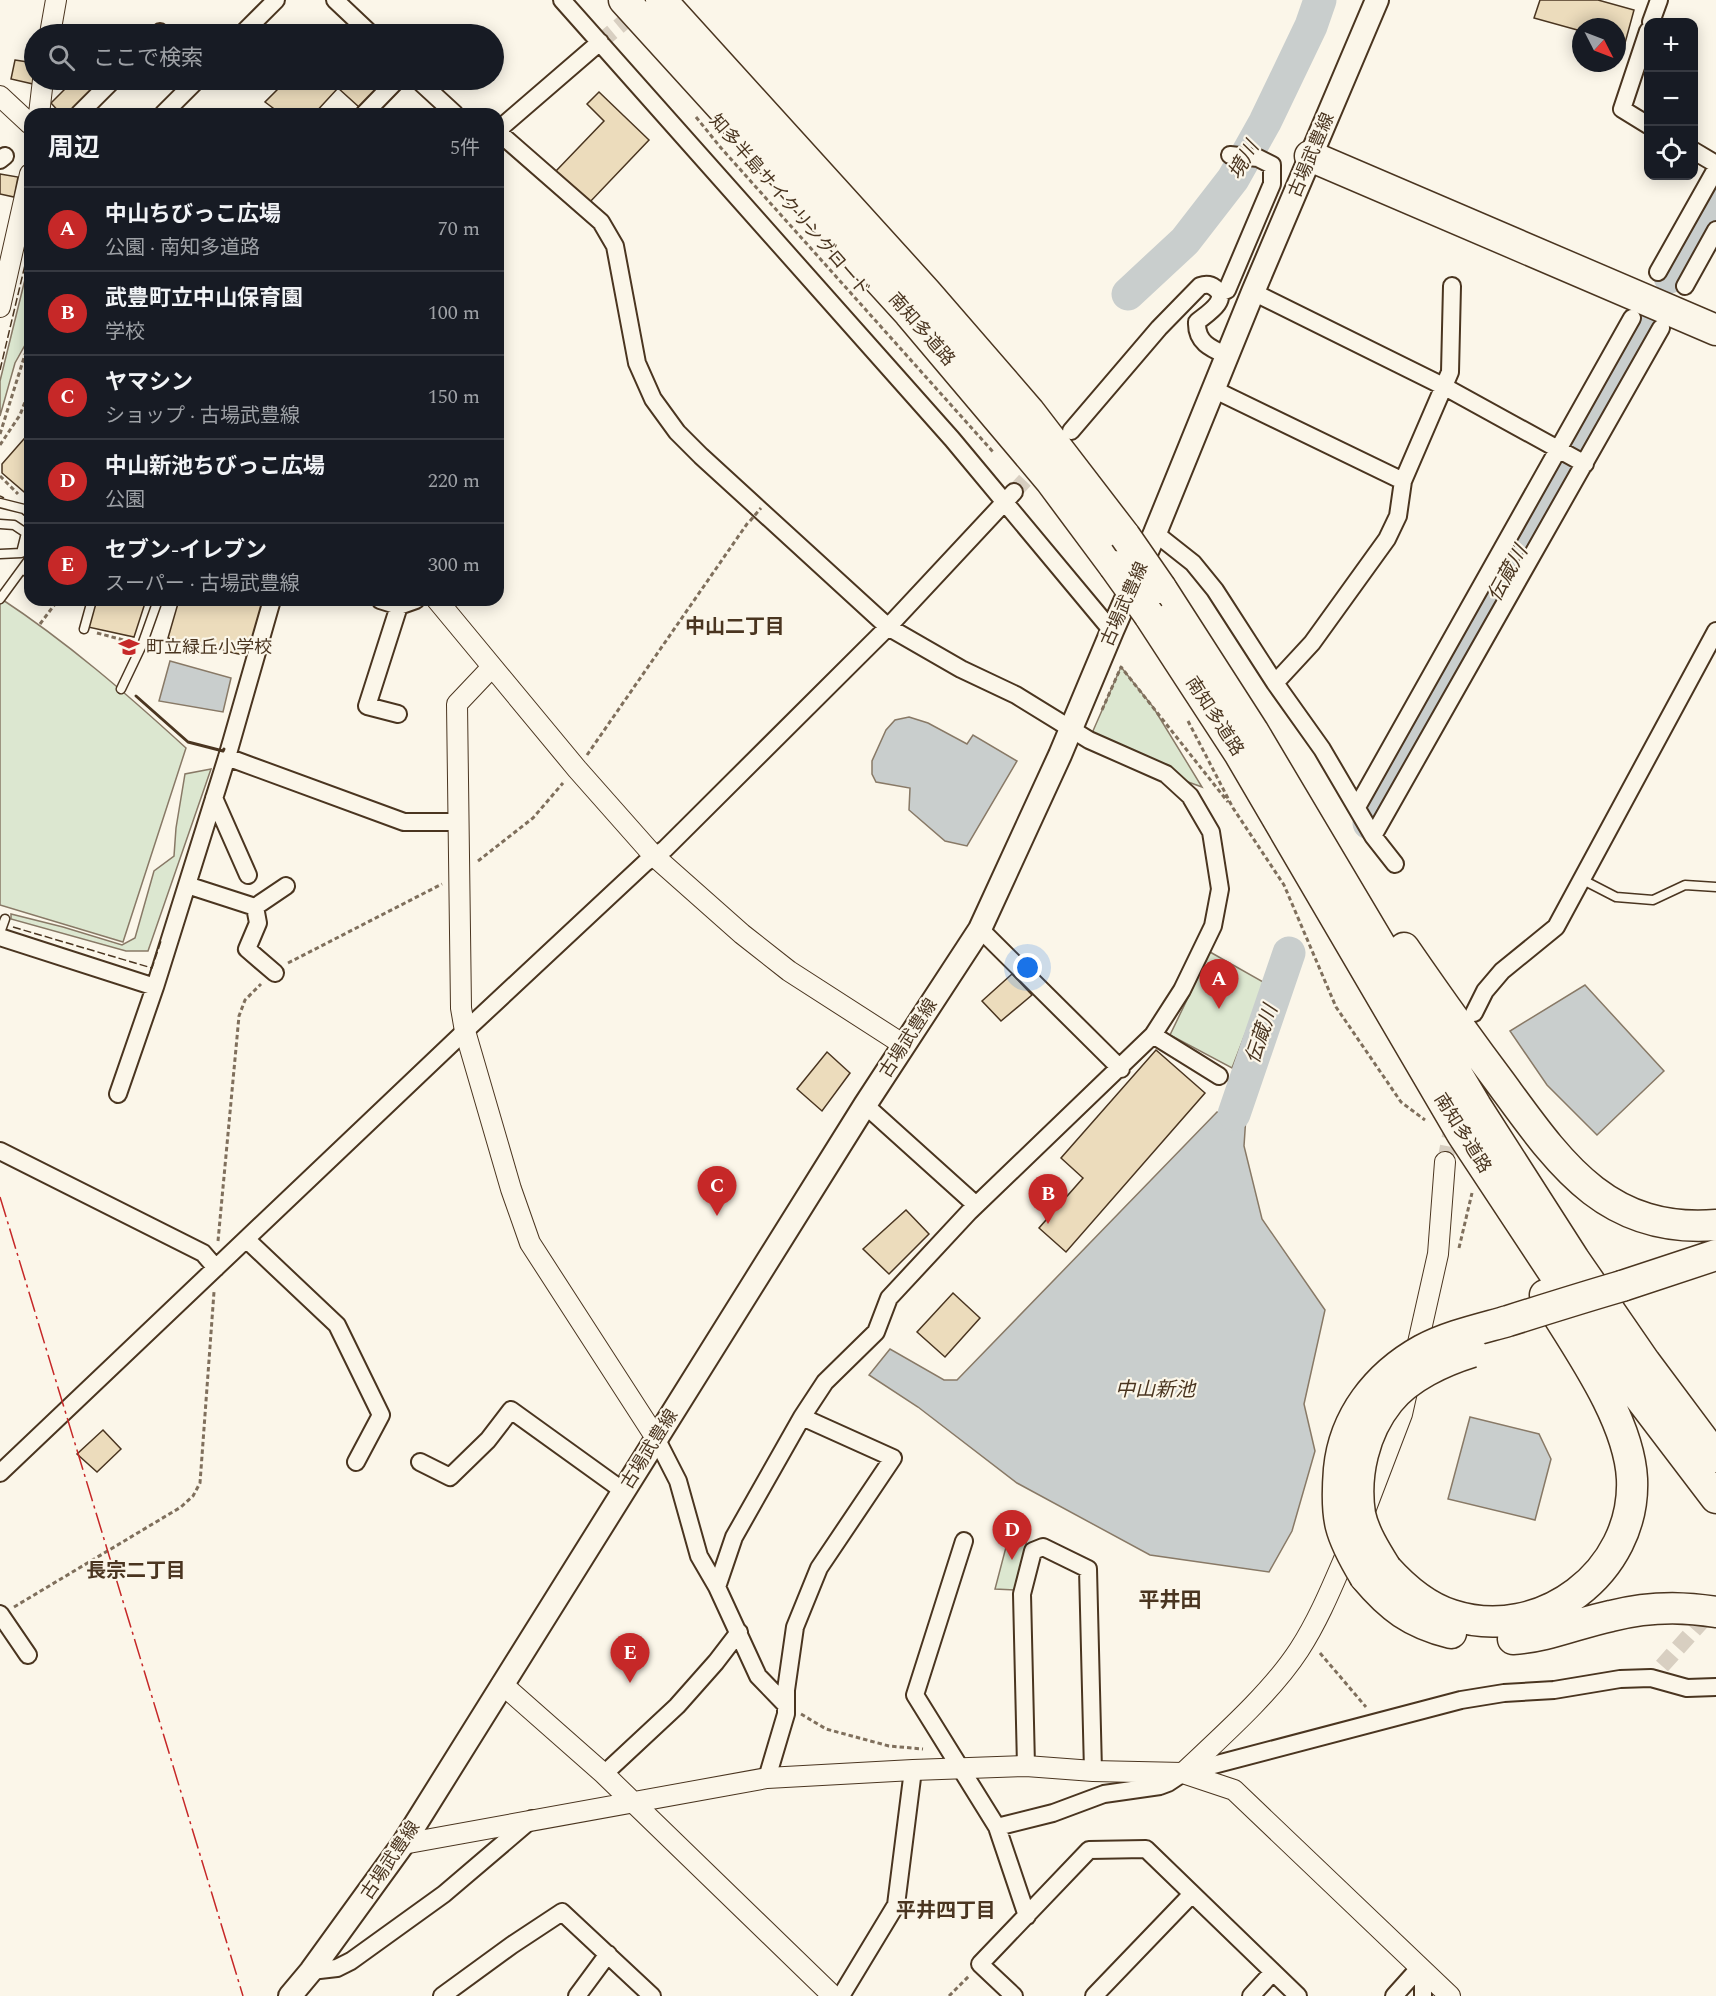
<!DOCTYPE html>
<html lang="ja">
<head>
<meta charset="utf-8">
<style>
	:root { --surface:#171b24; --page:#20242c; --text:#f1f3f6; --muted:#9ea1a6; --line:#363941; --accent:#c62828 }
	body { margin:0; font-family:Spectral,"Noto Sans JP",serif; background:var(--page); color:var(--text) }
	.controls { position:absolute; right:18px; top:18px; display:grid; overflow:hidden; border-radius:12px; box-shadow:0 3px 15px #0003 }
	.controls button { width:54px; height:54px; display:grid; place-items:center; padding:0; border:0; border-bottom:2px solid var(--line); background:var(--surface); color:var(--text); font:30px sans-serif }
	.compass { position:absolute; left:1572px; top:18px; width:54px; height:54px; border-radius:50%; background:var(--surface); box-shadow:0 3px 15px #0003; rotate:132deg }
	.you { position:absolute; left:1028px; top:968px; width:21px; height:21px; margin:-15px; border:4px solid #fff; border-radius:50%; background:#1a73e8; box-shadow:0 0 0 9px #1a73e833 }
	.badge { display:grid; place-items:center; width:39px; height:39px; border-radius:50%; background:var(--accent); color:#fff; font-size:20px; font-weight:700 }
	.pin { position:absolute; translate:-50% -50px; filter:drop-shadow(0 2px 3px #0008) }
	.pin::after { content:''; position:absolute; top:32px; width:21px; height:18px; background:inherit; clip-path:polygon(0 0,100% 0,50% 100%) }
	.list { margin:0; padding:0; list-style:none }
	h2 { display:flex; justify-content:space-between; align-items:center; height:78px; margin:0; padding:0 24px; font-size:26px }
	h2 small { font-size:20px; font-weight:400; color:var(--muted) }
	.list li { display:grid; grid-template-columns:39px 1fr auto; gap:18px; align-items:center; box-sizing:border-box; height:84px; padding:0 24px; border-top:2px solid var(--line) }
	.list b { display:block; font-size:22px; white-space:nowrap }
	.list p { margin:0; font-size:20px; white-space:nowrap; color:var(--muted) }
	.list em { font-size:20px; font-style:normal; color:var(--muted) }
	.icon { flex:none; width:33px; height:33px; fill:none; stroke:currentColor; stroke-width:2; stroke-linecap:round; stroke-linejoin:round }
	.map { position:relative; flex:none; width:1716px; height:1996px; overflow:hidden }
	.search { position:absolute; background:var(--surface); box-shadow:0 3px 15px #0003; left:24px; top:24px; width:480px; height:66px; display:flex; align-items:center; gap:15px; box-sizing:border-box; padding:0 21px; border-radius:33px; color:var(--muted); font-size:22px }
	.panel { position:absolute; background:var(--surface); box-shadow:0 3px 15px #0003; left:24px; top:108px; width:480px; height:498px; border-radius:18px }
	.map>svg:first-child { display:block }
</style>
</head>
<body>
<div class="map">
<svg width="1716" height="1996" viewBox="0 0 1716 1996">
	<rect width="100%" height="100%" fill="#fbf6e9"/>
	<path fill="#dce7d0" stroke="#887966" stroke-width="1.5" d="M30 259V336L15 363 0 416V381Z
		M0 598C67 642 127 694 186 748L123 942 0 905Z
		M1121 667 1153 707 1202 787 1166 774 1089 740Z
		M211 769 148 951H126L11 919V914L63 927 122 945 135 938 154 871 174 856 176 828 185 774Z
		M1210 952 1265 983 1232 1068 1170 1035Z
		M1011 1528 1029 1531 1015 1590 995 1589Z"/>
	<path fill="#c9cecd" stroke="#887966" stroke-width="1.5" d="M170 661 231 678 223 712 159 701Z
		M909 717 928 723 967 744 973 735 1017 761 967 846 945 841 909 810 910 788 876 782 872 774V761L886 730 895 720Z
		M1585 985 1664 1071 1597 1135 1547 1085 1510 1031Z
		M1217 1112 1246 1116 1244 1146 1262 1219 1325 1310 1304 1404 1315 1451 1292 1531 1269 1572 1150 1555 1017 1483 918 1407 869 1375 890 1349 944 1380H957Z
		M1470 1417 1539 1434 1551 1459 1535 1520 1448 1499Z"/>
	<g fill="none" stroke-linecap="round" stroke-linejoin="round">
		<path stroke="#c9cecd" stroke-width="33" d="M1670 277 1716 194
			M1128 294 1185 241 1233 179 1265 122 1311 26 1320 0
			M1369 823 1463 649 1645 323
			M1234 1114 1289 953"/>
	</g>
	<path fill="#ecdcbc" stroke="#4a3520" stroke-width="1.5" d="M1540 0H1598L1634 10 1625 43 1617 41V27H1581V31L1534 18Z
		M15 60 34 63 33 84 11 79Z
		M74 80H86L94 87 67 114H61L51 103Z
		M287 80H386L359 107 338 88 314 114H281L265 102Z
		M599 92 649 140 589 203 556 171 604 121 587 104Z
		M0 174 18 177 14 197 0 194Z
		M30 432V497L2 473V464Z
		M96 600H146L134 637 88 627Z
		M179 600H264L248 656 168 638Z
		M1012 974 1032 995 1001 1021 982 1001Z
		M1156 1050 1205 1093 1066 1252 1039 1228 1083 1178 1061 1158Z
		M827 1052 850 1073 822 1111 797 1089Z
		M906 1210 929 1234 889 1274 863 1249Z
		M953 1293 980 1318 945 1357 917 1332Z
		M103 1430 121 1449 97 1472 77 1454Z"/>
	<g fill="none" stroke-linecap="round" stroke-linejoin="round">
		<path stroke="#d8cfc1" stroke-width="16" stroke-dasharray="16 8" stroke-linecap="butt" d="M600 42 641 8
			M1014 492 1044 460
			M1445 1162 1453 1120
			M1662 1666 1713 1609"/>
		<g stroke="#4a3520" stroke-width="11">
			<path id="service" d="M0 503 24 509 30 514
				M0 524 14 525 26 533 21 553 0 554
				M22 569 30 574
				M0 599 30 558
				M84 629 92 600
				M121 689 142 645 158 600
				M1583 880 1616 897 1653 900 1685 885 1716 887
				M0 933 5 919"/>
		</g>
		<g stroke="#4a3520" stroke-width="20">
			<path id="minor" d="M335 0 371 34
				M562 0 952 439 1112 631
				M1651 22 1659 0
				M1648 31 1622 109 1648 125
				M158 34 160 32
				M242 34 276 0
				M418 80 455 114
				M79 114 113 80
				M163 114 197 80
				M364 114 397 80
				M498 130 600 42
				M498 132 601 222 615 246 637 363 653 399 677 432 701 456 888 627 961 669 1016 695 1089 740 1166 774 1190 796 1211 832 1220 889 1213 926 1182 990 1153 1035 969 1212 889 1298 876 1332 825 1382 802 1417 734 1537 717 1587
				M1694 151 1716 164
				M0 160 5 156
				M1658 272 1716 169
				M1685 286 1716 230
				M1253 292 1445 387 1585 464
				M1220 293 1227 290 1272 184V165L1258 158 1230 155
				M1215 390 1403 481
				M1071 431 1159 328 1200 286C1206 284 1210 284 1215 288 1231 300 1205 315 1197 322 1196 343 1212 349 1228 356
				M1155 533 1193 563 1215 590 1275 683 1322 749 1373 836 1395 864
				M380 600 399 606 416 600
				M1275 683 1312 643 1387 539 1398 516 1403 481 1450 372 1452 286
				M398 714 367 706 399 606
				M227 757 404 822H458
				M214 798 248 875
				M1357 807 1632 318
				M1373 836 1661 328
				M187 885 255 907 258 923 247 949 275 973
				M255 907 286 886
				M980 929 1121 1069
				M0 937 155 987 227 757 272 600
				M1474 1013 1485 991 1502 971 1556 927 1716 631
				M1153 1035 1219 1076
				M118 1094 155 987
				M865 1105 976 1205
				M0 1151 203 1253 216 1268
				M247 1240 337 1325 381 1415 356 1462
				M656 1438 678 1481 699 1556 717 1587 758 1676 786 1705
				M420 1462 450 1477 488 1440 511 1410 622 1490
				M0 1473 465 1031 645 863 665 849 888 627 1014 492
				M964 1541 915 1695 997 1827 1027 1916
				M0 1614 28 1655
				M1026 1766 1022 1594 1033 1551 1043 1547 1088 1569 1093 1771
				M604 1774 677 1706 716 1662 739 1632
				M767 1778 786 1714V1690L795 1627 819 1568 893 1458 802 1417
				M997 1827 1053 1813 1104 1794 1160 1786 1168 1783 1183 1773 1461 1700 1504 1693 1554 1690 1620 1679 1651 1678 1687 1688 1716 1687
				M1420 1967 1423 1981V1996
				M311 1971 337 1968 351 1961 444 1894 532 1819
				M442 1996 512 1945 562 1912 652 1996
				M577 1996 608 1954
				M841 1996 896 1905 913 1770
				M1014 1996 980 1964 1089 1850 1146 1849 1298 1996
				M1094 1996 1192 1894
				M1251 1996 1273 1972
				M1394 1996 1420 1967"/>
		</g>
		<g stroke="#4a3520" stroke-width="22">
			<path id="tertiary" d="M50 34 56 0
				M0 96 30 124
				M39 114 43 80
				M0 307 30 174
				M437 600 577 769 654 856 742 934 789 971 904 1045
				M492 667 457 704 461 1008 465 1031 511 1189 530 1243 656 1438
				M1363 1516 1402 1414 1438 1254 1445 1162
				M502 1684 604 1774 833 1996
				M1183 1773C1221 1737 1271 1693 1299 1650 1321 1616 1335 1579 1351 1543
				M403 1844 767 1778 913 1770 1026 1766 1093 1771 1183 1773 1234 1790 1450 1996"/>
		</g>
		<g stroke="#4a3520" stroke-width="26">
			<path id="secondary" d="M290 1996 311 1971 403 1844 865 1105 980 929 1060 755 1112 631 1155 533 1253 292 1377 0"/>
		</g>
		<g stroke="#4a3520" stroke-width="33">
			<path id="motorway" d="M624 0 909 313 1050 480 1114 566
				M661 0 926 292 1029 411 1125 536
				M1310 156 1716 330
				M1161 588 1253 731 1476 1106 1574 1259 1645 1362 1716 1457
				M1149 615 1239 753 1462 1134 1614 1364 1716 1498
				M1404 948C1435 993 1467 1038 1500 1082 1558 1161 1605 1234 1716 1225
				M1622 1286 1716 1255
				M1386 1568C1404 1588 1426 1607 1452 1615 1541 1644 1636 1572 1632 1479 1629 1418 1576 1346 1545 1295
				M1365 1577C1390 1607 1411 1623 1451 1633
				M1513 1639C1547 1637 1578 1623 1611 1616 1646 1607 1681 1606 1716 1612"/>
		</g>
		<path stroke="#7f6f5c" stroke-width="3" stroke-dasharray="4.5 3" stroke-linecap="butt" d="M696 117 721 148 994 453
			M0 434 28 345 30 346
			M0 445 20 415 30 389
			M0 476 18 494
			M40 624 58 600
			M97 633 131 642
			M1102 710 1121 667 1228 802
			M1188 721 1233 808 1284 885 1336 1007 1401 1102 1425 1120
			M587 755 749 521
			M478 861 533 818 563 783
			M288 963 442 884
			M218 1241 239 1016 245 1000 261 984
			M1459 1248 1472 1193
			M14 1607 181 1507 193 1496 200 1483 214 1292
			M1320 1653 1366 1707
			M801 1714 826 1729 889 1746 923 1749
			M949 1996 969 1976"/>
		<use href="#service" stroke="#fbf6e9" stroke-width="8"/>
		<use href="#minor" stroke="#fbf6e9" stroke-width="16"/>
		<use href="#tertiary" stroke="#fbf6e9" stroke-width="20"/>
		<use href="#secondary" stroke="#fbf6e9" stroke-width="22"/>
		<use href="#motorway" stroke="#fbf6e9" stroke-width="30"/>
		<g stroke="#4a3520" stroke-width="33" stroke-linecap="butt">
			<path id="motorway-bridge" d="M1125 536 1161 588
				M1114 566 1149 615
				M1386 1568C1376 1552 1364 1533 1360 1514 1354 1475 1364 1432 1389 1401 1408 1377 1443 1361 1472 1352
				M1365 1577C1339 1534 1335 1519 1339 1469 1344 1417 1377 1375 1422 1350 1448 1336 1480 1329 1508 1321 1546 1309 1584 1297 1622 1286"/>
		</g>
		<path stroke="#7f6f5c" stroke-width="3" stroke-dasharray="4.5 3" stroke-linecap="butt" d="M750 521 761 508"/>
		<use href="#motorway-bridge" stroke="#fbf6e9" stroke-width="30"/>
		<path stroke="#4a3520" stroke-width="1.5" stroke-dasharray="8 3" stroke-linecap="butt" d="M0 370 30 244
			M0 496 4 498
			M13 927 152 968 161 941"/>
		<path stroke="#4a3520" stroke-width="3" d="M136 696 188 742 223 751 224 749"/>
		<path stroke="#c62828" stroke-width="1.5" stroke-dasharray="21 4.5 3 4.5" stroke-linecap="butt" d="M0 1197 243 1996"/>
	</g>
	<defs>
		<g id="school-bare" transform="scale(1.62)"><path d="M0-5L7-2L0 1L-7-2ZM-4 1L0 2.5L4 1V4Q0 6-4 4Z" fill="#c62828" stroke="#fbf6e9" stroke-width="2.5" paint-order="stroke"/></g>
	</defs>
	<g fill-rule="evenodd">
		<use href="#school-bare" x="129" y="647"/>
	</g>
	<g text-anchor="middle" stroke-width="4.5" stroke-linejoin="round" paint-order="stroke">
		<g font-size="18" fill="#4a3520" stroke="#fbf6e9">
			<text transform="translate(1311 155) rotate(-67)" y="6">古場武豊線</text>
			<text transform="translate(790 205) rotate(49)" y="6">知多半島サイクリングロード</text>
			<text transform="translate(922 329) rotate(49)" y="6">南知多道路</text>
			<text transform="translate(1124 604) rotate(-66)" y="6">古場武豊線</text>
			<text transform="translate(1215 716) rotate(57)" y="6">南知多道路</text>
			<text transform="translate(908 1038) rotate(-57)" y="6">古場武豊線</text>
			<text transform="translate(1463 1133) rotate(58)" y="6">南知多道路</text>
			<text transform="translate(649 1449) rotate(-58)" y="6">古場武豊線</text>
			<text transform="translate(390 1860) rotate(-56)" y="6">古場武豊線</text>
		</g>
		<g font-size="18" fill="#4a3520" stroke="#fbf6e9" text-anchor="start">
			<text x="146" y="653">町立緑丘小学校</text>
		</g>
		<g font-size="20" font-style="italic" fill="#4a3520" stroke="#fbf6e9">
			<text transform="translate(1243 160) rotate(-60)" y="7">境川</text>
			<text transform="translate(1507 573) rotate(-61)" y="7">伝蔵川</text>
			<text transform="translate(1261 1034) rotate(-71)" y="7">伝蔵川</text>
			<text x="1155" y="1396">中山新池</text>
		</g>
		<g font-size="20" font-weight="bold" fill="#4a3520" stroke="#fbf6e9">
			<text x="735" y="633">中山二丁目</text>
			<text x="136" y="1577">長宗二丁目</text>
			<text x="946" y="1917">平井四丁目</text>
		</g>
		<g font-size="21" font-weight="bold" fill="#4a3520" stroke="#fbf6e9">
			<text x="1170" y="1607">平井田</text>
		</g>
	</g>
</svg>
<div class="controls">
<button>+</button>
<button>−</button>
<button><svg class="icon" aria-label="locate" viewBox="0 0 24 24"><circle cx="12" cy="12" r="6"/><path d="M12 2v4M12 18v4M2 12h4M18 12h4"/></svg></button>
</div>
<svg class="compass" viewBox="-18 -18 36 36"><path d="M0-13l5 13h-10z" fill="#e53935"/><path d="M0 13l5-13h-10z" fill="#9ea1a6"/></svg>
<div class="you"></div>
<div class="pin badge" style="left:1219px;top:1009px">A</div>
<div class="pin badge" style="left:1048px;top:1224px">B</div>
<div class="pin badge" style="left:717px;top:1216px">C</div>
<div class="pin badge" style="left:1012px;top:1560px">D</div>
<div class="pin badge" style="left:630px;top:1683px">E</div>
<div class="search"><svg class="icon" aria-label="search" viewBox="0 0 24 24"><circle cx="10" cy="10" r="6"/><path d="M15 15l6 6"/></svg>ここで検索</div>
<section class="panel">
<h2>周辺<small>5件</small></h2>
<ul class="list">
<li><span class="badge">A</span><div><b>中山ちびっこ広場</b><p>公園 · 南知多道路</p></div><em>70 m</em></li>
<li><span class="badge">B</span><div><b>武豊町立中山保育園</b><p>学校</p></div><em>100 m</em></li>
<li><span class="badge">C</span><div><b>ヤマシン</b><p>ショップ · 古場武豊線</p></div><em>150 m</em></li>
<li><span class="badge">D</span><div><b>中山新池ちびっこ広場</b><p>公園</p></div><em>220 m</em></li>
<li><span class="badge">E</span><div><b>セブン-イレブン</b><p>スーパー · 古場武豊線</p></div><em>300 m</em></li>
</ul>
</section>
</div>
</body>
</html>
